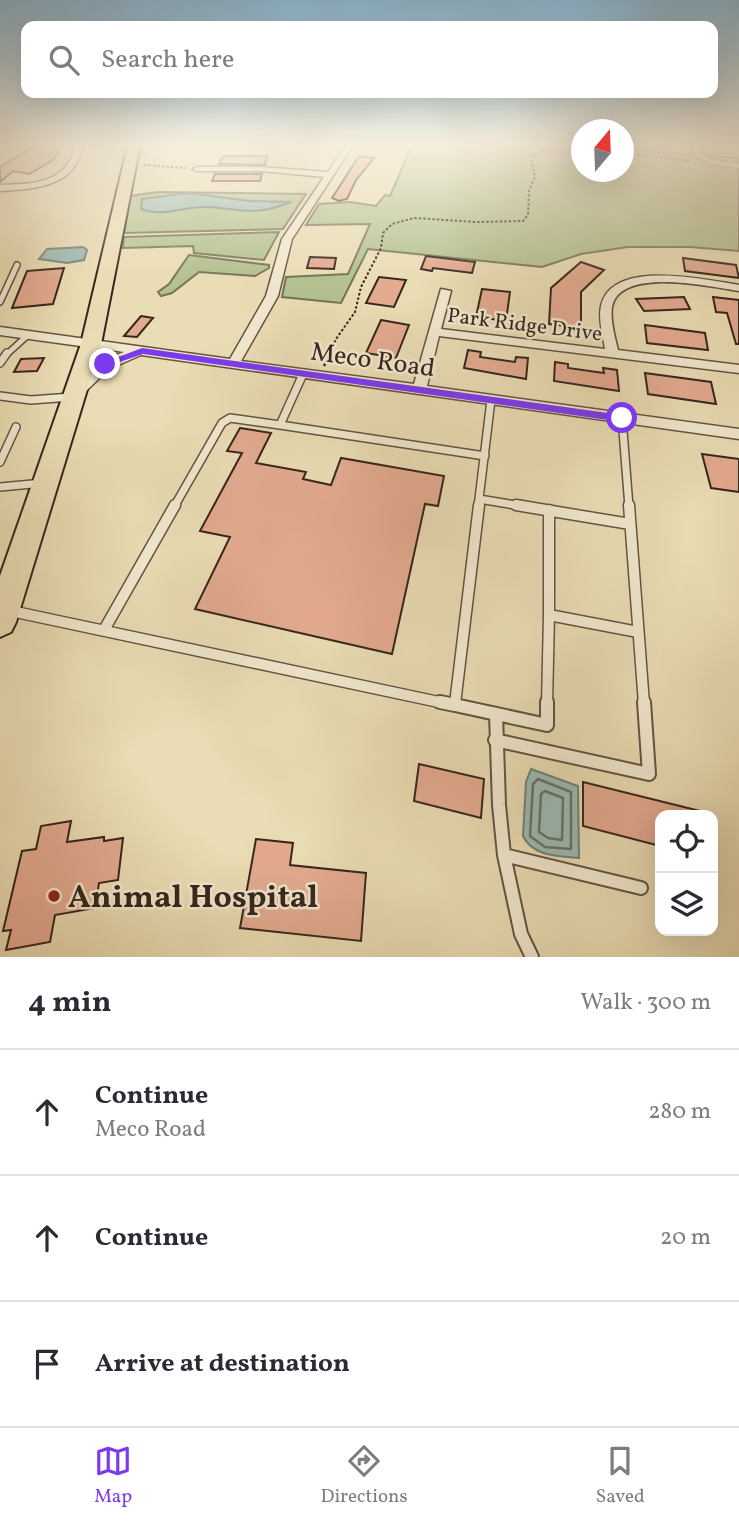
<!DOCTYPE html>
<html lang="en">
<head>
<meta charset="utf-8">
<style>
	:root { --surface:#fff; --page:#f7f7f7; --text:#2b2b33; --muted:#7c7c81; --line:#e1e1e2; --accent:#7c3aed }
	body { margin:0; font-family:Vollkorn,serif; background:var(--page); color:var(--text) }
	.controls { position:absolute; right:21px; bottom:21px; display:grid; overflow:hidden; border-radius:14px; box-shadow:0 7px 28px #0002 }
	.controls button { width:63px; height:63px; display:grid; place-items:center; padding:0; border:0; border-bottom:2px solid var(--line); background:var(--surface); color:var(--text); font:35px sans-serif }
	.compass { position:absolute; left:571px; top:119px; width:63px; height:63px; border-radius:50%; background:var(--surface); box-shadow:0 7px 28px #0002; rotate:19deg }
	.stop { position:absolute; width:21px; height:21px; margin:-16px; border:5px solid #7c3aed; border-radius:50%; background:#fff }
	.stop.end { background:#7c3aed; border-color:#fff; box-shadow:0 2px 7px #0008 }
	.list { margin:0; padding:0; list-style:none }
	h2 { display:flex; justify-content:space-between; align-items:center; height:91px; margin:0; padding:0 28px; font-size:30px }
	h2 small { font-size:23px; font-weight:400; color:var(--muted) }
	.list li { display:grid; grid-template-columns:46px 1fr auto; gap:21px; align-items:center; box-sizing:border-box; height:126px; padding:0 28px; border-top:2px solid var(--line) }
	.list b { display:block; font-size:26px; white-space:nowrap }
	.list p { margin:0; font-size:23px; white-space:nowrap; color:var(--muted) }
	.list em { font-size:23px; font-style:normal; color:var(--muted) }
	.icon { flex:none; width:38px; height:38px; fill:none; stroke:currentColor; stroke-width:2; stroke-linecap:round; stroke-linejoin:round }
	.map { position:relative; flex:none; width:739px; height:957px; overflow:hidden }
	.search { position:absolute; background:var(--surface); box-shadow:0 7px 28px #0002; left:21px; right:21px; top:21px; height:77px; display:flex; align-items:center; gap:18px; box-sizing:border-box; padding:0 24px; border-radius:14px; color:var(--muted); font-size:26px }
	.sheet { height:469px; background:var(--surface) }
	nav { display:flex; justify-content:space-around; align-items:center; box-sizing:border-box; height:98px; border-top:2px solid var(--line); background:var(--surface); font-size:19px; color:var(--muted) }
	nav a { display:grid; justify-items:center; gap:4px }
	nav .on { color:var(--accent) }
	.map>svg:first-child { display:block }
</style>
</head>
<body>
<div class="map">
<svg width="739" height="957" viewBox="0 0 739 957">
	<rect width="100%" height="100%" fill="#eadcb4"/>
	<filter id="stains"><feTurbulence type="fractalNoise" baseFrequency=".00286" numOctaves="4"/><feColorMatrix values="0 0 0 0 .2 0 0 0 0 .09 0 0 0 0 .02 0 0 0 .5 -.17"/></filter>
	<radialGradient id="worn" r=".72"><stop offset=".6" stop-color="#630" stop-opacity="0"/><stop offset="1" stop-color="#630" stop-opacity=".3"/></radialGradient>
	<path fill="#b4c190" stroke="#757457" stroke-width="2" d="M412 145H581L582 172H624V149L739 158V251L690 247H628L581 254 542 267 368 249 341 303 282 297 286 277 348 274 370 224 306 225 319 204 350 202 376 206 385 195 390 196Z
		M158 192 306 194 283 229 124 233 130 196Z
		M279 232 264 260 194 253 193 246 123 248 124 237Z
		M189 255 269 265V268L255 276 199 272 172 293 161 296 158 292 169 284Z"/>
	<path fill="#9abab4" stroke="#727f78" stroke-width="2" d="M188 193 250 201 291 202C253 217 244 209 206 207 183 206 164 218 141 209L142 199Z
		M83 247 87 250 84 260 67 263 39 259 47 249Z
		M531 769 578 786 579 858C559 856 533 857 523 836L526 782Z"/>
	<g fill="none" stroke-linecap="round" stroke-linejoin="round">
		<path stroke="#687069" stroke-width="2.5" d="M538 779 571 792V849L545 847 530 836 533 784Z
			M545 791 563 798 562 840 548 838 539 832 541 794Z"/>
	</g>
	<path fill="#e3aa90" stroke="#36261e" stroke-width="2" d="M37 145H63L53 160 29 174 13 171 0 182V167Z
		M223 156H267L265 165 219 164Z
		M359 156 374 158 356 180 347 199 339 201 332 198Z
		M215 174H262L260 181H212Z
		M426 256 475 262 472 273 433 268 432 271 421 269Z
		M310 257 336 258 334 269 307 268Z
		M683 258 736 265 739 278 685 271Z
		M581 262 604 270 581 292V328L549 324 551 288Z
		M64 268 53 304 12 308 27 271Z
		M379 277 406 280 394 307 366 303Z
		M482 289 510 292 506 321 476 317Z
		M684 297 690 309 644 311 636 299Z
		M713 297 739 300V344H736L727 313 716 312Z
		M141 316 153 318 137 337 124 336Z
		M381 320 409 325 396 358 366 353Z
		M645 325 705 333 708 350 647 343Z
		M468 350 481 352 480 357 515 362 516 357 528 358 526 379 464 368Z
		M44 358 37 371 14 372 21 359Z
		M555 362 568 364V368L604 373 603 368 617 370 619 391 554 381Z
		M645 373 711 382 716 404 648 394Z
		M240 428 271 433 256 463 306 472 303 479 331 485 341 458 444 476 438 506 425 504 392 654 195 609 230 537 200 531 242 453 227 451Z
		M702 454 739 459V492L711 488Z
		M419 764 484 779 481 818 414 801Z
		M583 782 700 811 699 815H660V846L583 826Z
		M71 821 67 842 104 837V841L123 838 118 880 99 883 95 908 55 915 50 942 6 950 11 930 3 931 22 851 36 849 41 826Z
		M256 839 293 843 290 865 366 873 361 941 240 928Z"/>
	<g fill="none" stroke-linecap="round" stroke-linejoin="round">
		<g stroke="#635444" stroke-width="6">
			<path id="service-far4" d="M699 155 712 162 739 166"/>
		</g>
		<g stroke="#635444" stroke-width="8">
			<path id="service-far3" d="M0 302 17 265
				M6 355 28 335"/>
		</g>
		<g stroke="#635444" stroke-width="10">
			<path id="service-far2" d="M0 363 7 353
				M0 396 31 400 71 397
				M622 418 629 507
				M280 425 485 456
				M0 462 16 427
				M0 487 43 483
				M479 499 527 507
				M174 507 222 423 230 418 280 425 303 374
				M478 507 491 400"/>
		</g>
		<g stroke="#635444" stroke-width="13">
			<path id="service-far1" d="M516 505 630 524
				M629 505 644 704
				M549 510V615L638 632
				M11 611 448 704
				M104 630 175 505
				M455 704 479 505
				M547 704 549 615"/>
		</g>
		<g stroke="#635444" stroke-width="16">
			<path id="service" d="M440 702 455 705V702
				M455 705 547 725V702
				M496 714 499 805 504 855 641 888
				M495 740 649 774 644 702
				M504 855 521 934 532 957"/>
		</g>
		<g stroke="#635444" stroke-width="3">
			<path id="minor" d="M75 145H83C76 187 35 189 0 191V185C32 184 68 184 75 145Z
				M346 145H353L292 239 278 296 241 361 414 384 441 289 451 291 441 329 605 349C603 336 598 319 601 306 612 258 705 280 739 285V291C711 287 620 266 612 307 610 321 615 337 618 350L739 365V373L439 336 427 386 739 429V439L141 355 109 369 85 392 80 393 73 389C86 371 103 359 124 352L0 335V327L230 359 266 296 282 239 324 177 261 171H197L193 169 197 167H261L328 172Z
				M692 145H700L702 157H696Z"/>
		</g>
		<g stroke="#36261e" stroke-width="4">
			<path id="primary" d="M128 145H140L101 344 16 622 11 632 0 637V576L81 344Z"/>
		</g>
		<path stroke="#36261e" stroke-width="2" stroke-dasharray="2.5 2" stroke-linecap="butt" d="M624 153 691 161
			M144 165 186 168
			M329 355 336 339 355 312 361 287 381 248 383 233 392 224 414 218 477 222 523 221 528 215 529 191 535 177 531 156 550 149 582 150"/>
		<path stroke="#36261e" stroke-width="2.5" stroke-dasharray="5 3.5" stroke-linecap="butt" d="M324 366 330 353"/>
		<use href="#service-far4" stroke="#f1e8ce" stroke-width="4.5"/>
		<use href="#service-far3" stroke="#f1e8ce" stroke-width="5"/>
		<use href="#service-far2" stroke="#f1e8ce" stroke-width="7"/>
		<use href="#service-far1" stroke="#f1e8ce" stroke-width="10"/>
		<use href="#service" stroke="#f1e8ce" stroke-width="12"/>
		<use href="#minor" fill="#f1e8ce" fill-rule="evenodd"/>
		<use href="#primary" fill="#eadcb4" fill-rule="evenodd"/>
	</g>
	<linearGradient id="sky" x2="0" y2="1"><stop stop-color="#89b6d3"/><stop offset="0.52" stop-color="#f6efdd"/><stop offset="1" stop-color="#f6efdd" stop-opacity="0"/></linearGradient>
	<rect width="739" height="279" fill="url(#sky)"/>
	<path fill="#7c3aed" d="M142 348 622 415 627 418 622 422 143 354 105 367 100 364Z"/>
	<circle fill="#8f2418" stroke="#f1e8ce" stroke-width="2.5" cx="54" cy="896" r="7"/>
	<g text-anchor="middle" stroke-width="5" stroke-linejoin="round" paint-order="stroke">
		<g font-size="21" fill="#36261e" stroke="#f1e8ce">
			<text transform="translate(525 324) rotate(7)" y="7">Park Ridge Drive</text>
		</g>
		<g font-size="26" fill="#36261e" stroke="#f1e8ce">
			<text transform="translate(373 359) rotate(8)" y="9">Meco Road</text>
		</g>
		<g font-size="32" font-weight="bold" fill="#36261e" stroke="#f1e8ce" text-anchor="start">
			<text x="68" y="907">Animal Hospital</text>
		</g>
	</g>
	<rect width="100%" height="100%" filter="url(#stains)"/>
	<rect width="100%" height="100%" fill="url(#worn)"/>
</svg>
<div class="controls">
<button><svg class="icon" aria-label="locate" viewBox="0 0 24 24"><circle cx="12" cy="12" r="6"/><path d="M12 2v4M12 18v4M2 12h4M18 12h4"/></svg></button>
<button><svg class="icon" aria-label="layers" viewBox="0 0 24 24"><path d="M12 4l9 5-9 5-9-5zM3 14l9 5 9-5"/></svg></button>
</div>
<svg class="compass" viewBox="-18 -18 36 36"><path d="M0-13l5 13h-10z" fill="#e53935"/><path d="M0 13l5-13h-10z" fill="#7c7c81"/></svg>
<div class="stop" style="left:622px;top:418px"></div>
<div class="stop end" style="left:105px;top:364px"></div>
<div class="search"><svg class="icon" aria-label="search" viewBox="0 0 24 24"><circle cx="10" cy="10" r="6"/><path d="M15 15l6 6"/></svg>Search here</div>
</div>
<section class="sheet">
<h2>4 min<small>Walk · 300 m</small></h2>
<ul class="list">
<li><svg class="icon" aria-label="ahead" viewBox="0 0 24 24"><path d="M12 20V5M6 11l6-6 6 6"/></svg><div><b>Continue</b><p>Meco Road</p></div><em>280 m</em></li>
<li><svg class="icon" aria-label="ahead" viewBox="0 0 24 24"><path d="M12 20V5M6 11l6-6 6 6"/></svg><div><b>Continue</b></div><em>20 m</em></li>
<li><svg class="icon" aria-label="arrive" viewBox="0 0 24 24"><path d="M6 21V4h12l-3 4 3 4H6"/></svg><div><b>Arrive at destination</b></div></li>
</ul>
</section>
<nav>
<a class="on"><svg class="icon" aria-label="map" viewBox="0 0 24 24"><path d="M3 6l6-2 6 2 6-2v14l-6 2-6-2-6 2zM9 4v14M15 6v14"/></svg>Map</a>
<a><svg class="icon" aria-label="directions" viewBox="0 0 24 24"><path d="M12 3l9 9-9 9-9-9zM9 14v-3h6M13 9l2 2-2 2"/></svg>Directions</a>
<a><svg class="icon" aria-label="saved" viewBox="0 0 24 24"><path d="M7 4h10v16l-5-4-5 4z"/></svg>Saved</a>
</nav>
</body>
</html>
